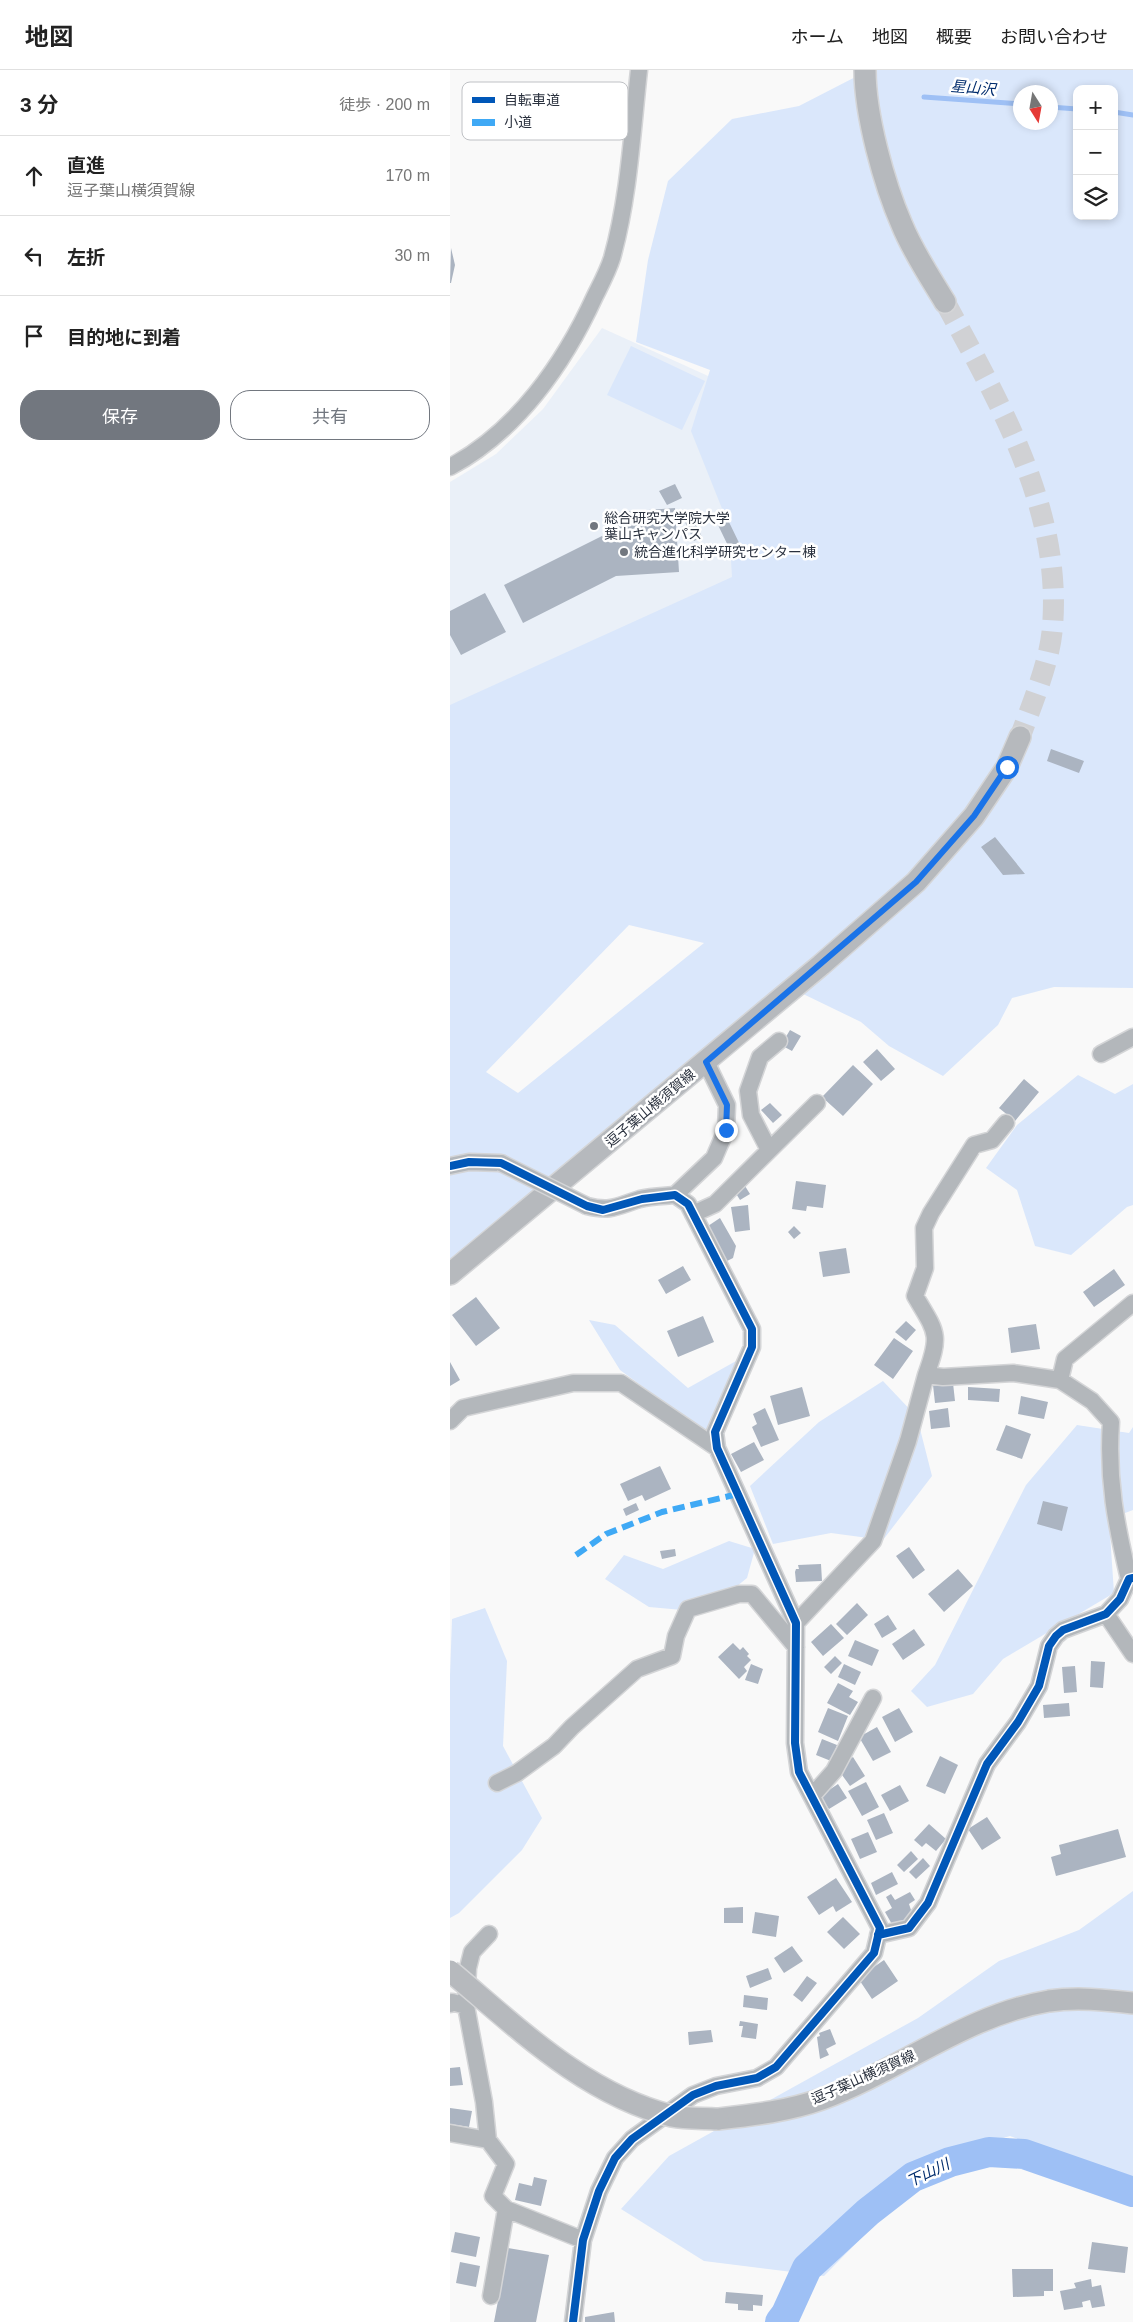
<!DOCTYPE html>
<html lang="ja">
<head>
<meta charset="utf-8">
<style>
	:root { --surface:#fff; --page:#f6f6f6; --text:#222; --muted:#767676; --line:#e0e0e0; --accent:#72777f }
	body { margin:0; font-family:Helvetica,"Noto Sans JP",sans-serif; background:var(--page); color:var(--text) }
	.controls { position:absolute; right:15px; top:15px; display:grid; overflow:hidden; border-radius:10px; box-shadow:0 2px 8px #0003 }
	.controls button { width:45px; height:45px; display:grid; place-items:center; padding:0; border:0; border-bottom:1px solid var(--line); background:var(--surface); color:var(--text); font:25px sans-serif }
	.compass { position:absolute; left:563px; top:15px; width:45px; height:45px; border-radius:50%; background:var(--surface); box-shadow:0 2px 8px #0003; rotate:169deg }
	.stop { position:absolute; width:15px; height:15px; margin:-11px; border:4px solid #1a73e8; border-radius:50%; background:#fff }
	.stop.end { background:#1a73e8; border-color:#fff; box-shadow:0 1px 5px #0008 }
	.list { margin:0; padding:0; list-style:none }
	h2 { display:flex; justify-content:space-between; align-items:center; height:65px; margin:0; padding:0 20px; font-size:21px }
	h2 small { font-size:16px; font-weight:400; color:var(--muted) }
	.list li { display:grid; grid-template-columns:32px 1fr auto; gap:15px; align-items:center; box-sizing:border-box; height:80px; padding:0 20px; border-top:1px solid var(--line) }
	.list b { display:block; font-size:19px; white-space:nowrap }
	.list p { margin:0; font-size:16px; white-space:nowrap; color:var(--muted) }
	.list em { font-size:16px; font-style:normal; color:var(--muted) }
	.actions { display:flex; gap:10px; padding:15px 20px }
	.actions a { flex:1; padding:11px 0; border:1px solid var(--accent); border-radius:20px; text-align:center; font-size:18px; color:var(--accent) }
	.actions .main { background:var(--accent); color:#fff }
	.icon { flex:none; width:28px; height:28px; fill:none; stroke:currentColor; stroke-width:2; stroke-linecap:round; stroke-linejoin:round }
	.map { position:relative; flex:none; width:683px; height:2252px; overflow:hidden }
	header { display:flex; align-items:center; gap:30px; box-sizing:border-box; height:70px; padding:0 25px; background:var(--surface); border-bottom:1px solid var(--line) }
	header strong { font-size:24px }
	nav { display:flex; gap:28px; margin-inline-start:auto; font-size:18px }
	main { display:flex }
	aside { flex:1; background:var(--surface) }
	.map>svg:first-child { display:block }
</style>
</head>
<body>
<header>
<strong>地図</strong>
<nav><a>ホーム</a><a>地図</a><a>概要</a><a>お問い合わせ</a></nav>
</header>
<main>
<aside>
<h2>3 分<small>徒歩 · 200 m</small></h2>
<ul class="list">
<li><svg class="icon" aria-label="ahead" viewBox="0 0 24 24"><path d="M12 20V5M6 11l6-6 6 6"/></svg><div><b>直進</b><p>逗子葉山横須賀線</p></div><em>170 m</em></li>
<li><svg class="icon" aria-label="left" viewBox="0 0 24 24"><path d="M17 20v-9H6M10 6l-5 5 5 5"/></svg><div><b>左折</b></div><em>30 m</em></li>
<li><svg class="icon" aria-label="arrive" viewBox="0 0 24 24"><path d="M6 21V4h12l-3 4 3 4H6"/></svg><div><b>目的地に到着</b></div></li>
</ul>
<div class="actions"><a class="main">保存</a><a>共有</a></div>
</aside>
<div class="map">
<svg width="683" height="2252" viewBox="0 0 683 2252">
	<rect width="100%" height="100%" fill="#f9f9f9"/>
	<path fill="#eaf0f8" d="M152 258 267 310 307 499 0 644V412L46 384 93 339Z"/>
	<path fill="#dae7fb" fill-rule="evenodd" d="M419 0H683V918L604 917 562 928 548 955 493 1006 439 976 411 952 347 921 0 1189V635L282 507 279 456 241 361 260 300 186 272 198 190 218 111 282 49 349 36ZM627 19H664V146H627ZM570 22H600V52H570ZM179 855 254 873 68 1023 36 1002Z
		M181 276 255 311 232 360 157 325Z
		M628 1005 665 1024 683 1014V1135L677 1137 621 1185 585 1176 567 1120 536 1098 567 1055Z
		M139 1250 165 1255 238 1318 286 1291 256 1363 170 1300Z
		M433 1311 467 1347 482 1406 433 1470 381 1463 323 1474 300 1416 369 1352Z
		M627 1355 679 1363 683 1357V1440L659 1449 664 1523 553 1589 523 1624 477 1637 461 1621 485 1595 576 1415Z
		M279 1471 305 1479 297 1508 255 1542 199 1537 155 1509 174 1485 213 1499Z
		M35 1538 57 1591 53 1676 92 1748 72 1780 9 1843 0 1848V1605L2 1549Z
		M683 1821V2113L560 2066 493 2085 374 2206 254 2191 171 2139 219 2086 468 1948 549 1891 629 1860Z"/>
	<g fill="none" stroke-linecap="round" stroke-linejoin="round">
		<path stroke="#9ec0f5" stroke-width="5" d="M474 27 570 34
			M600 37 627 39
			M664 42 683 45"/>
		<path stroke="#9ec0f5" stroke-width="30" d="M330 2252 336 2244 357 2198 418 2142 463 2107 500 2092 539 2082 574 2084 683 2122"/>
	</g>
	<path fill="#abb4c1" d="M1 178 5 195 1 213H0Z
		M225 414 232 428 217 435 209 421Z
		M225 438 229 502 166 506 73 553 54 515 160 462 158 443Z
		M242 446 252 467 244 471 234 450Z
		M278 450 293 481 283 486 268 455Z
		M35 523 56 562 11 585 0 565V541Z
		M601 679 634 691 629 703 597 691Z
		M545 767 575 804 553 805 531 777Z
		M340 960 351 966 342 981 331 975Z
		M427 979 445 999 431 1011 413 992Z
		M403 995 423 1014 393 1046 372 1027Z
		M574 1009 589 1022 565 1051 549 1038Z
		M320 1033 332 1045 323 1053 311 1040Z
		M346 1111 376 1115 373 1138 357 1136 356 1141 342 1139Z
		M295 1116 300 1124 290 1130 285 1122Z
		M298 1135 300 1160 285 1162 281 1137Z
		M270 1148 286 1176 283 1188 277 1191 258 1156Z
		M344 1156 351 1163 344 1169 338 1162Z
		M396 1178 400 1203 373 1207 369 1182Z
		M233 1196 241 1210 216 1224 208 1210Z
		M664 1199 675 1215 644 1237 633 1222Z
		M26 1227 50 1258 26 1276 2 1245Z
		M253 1246 264 1272 228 1287 217 1261Z
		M456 1251 466 1260 456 1271 445 1262Z
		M586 1254 590 1279 561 1283 558 1258Z
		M444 1268 463 1281 443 1309 424 1295Z
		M0 1292 10 1310 0 1316Z
		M503 1313 505 1331 485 1333 483 1315Z
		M352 1317 360 1346 328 1355 320 1326Z
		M518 1317 550 1319 549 1332 518 1330Z
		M571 1326 598 1332 594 1349 568 1344Z
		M315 1338 329 1370 311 1377 302 1357 307 1354 303 1344Z
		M498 1338 500 1357 481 1359 479 1341Z
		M556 1355 581 1364 572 1389 546 1380Z
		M304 1372 314 1390 291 1402 281 1384Z
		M210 1396 221 1419 195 1431 192 1425 178 1431 170 1414Z
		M593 1431 618 1437 612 1461 587 1454Z
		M186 1433 189 1440 176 1446 173 1439Z
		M459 1477 475 1500 463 1509 446 1486Z
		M225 1479 226 1486 212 1489 210 1481Z
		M371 1494 372 1511 346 1512 345 1502 346 1499H349L348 1495Z
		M508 1499 523 1516 494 1542 478 1524Z
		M407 1533 418 1545 397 1565 386 1554Z
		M438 1545 447 1559 432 1568 424 1554Z
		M381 1554 394 1568 373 1586 361 1572Z
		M464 1559 475 1575 453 1590 442 1574Z
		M405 1570 429 1580 422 1596 398 1586Z
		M283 1573 290 1580 293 1577 299 1584 297 1586 301 1590 294 1597 297 1601 289 1609 268 1587Z
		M385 1586 392 1593 381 1604 374 1597Z
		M641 1591 655 1592 653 1618 640 1617Z
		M301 1594 313 1599 308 1614 295 1610Z
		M394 1594 411 1602 405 1615 388 1607Z
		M625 1596 627 1622 614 1623 612 1597Z
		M388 1613 403 1621 399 1627 408 1632 400 1645 377 1633Z
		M619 1633 620 1646 594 1648 593 1635Z
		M378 1638 398 1646 388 1671 368 1662Z
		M449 1638 463 1662 445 1672 432 1647Z
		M427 1657 441 1682 423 1691 409 1667Z
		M372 1669 387 1675 381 1691 366 1685Z
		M490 1686 508 1695 495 1724 476 1716Z
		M403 1687 415 1706 400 1716 387 1698Z
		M416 1712 429 1737 412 1746 398 1721Z
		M388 1714 397 1728 379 1739 370 1726Z
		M450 1715 459 1731 440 1741 431 1725Z
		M434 1743 443 1763 426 1770 417 1750Z
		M537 1747 551 1768 532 1780 518 1759Z
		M479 1754 496 1769 486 1781 476 1773 472 1777 464 1770Z
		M668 1759 676 1787 606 1806 601 1787 611 1784 609 1775Z
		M418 1762 427 1782 410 1789 401 1769Z
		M461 1781 468 1789 454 1802 447 1795Z
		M473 1788 480 1796 466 1809 459 1802Z
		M442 1802 448 1814 426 1825 421 1813Z
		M386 1808 402 1832 386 1842 383 1836 369 1845 357 1827Z
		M460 1822 465 1830 459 1834 463 1846 443 1856 435 1842 442 1838 436 1827 441 1824 445 1830Z
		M293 1837V1853H274V1838Z
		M305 1842 329 1846 326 1867 302 1863Z
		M393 1847 410 1864 394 1879 377 1862Z
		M342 1876 353 1891 334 1903 324 1888Z
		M434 1890 448 1911 422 1929 408 1908Z
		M318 1898 322 1909 300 1918 296 1906Z
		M357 1906 367 1913 352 1932 343 1925Z
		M294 1925 318 1928 317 1940 293 1937Z
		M290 1951 308 1954 306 1969 291 1967 293 1956H289Z
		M380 1959 386 1974 376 1979 379 1985 370 1989 367 1967 370 1966 369 1963Z
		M261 1960 263 1972 239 1975 238 1962Z
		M10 1997 13 2015 0 2016V1998Z
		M0 2038 22 2041 19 2057 0 2054Z
		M84 2107 97 2110 91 2136 65 2130 69 2113 82 2116Z
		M5 2162 30 2167 26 2187 1 2182Z
		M642 2172 678 2177 675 2203 638 2199Z
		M58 2178 99 2185 86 2252H44Z
		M10 2192 30 2196 26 2217 6 2213Z
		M562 2199H603V2221H594V2226L563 2227Z
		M641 2209 642 2217 651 2215 655 2236 642 2238 640 2230 632 2232 633 2237 614 2240 610 2221 626 2218 624 2213Z
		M276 2222 313 2225 312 2236 303 2235V2241L288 2240V2234L275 2233Z
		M164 2242 165 2252H135V2247Z"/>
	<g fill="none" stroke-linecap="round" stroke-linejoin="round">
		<path stroke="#d0d1d4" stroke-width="21" stroke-dasharray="21 11" stroke-linecap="butt" d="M495 232C550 334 614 442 602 562 599 593 581 637 570 667"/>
		<g stroke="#d4d5d7" stroke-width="19">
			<path id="minor" d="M0 397C67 361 114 294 145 226 151 214 158 201 162 188 179 127 182 63 189 0
				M651 984 683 967
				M319 1080 301 1045 298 1021 310 987 329 971
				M0 1096 19 1092 51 1093
				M225 1125 264 1088 276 1060 277 1035 256 992
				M243 1144 265 1134 367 1033
				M476 1305C491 1264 487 1263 465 1226L475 1198 474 1158 481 1143 524 1075 542 1070 556 1053
				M610 1310 615 1289 683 1233
				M0 1351 13 1338 123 1313H171L267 1378
				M656 1544 683 1584
				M346 1553 423 1471 458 1371 476 1305 493 1307 563 1303 610 1310 642 1331 661 1352C657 1410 666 1454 679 1509
				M47 1713 67 1703 104 1676 122 1657 187 1599 222 1586 226 1566 238 1539 289 1524H302L346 1577
				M362 1726 384 1701 423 1628
				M39 1864 22 1882 18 1898 16 1936 34 2032 38 2070 56 2094 43 2126 56 2139 133 2170
				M428 1865 459 1858 478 1833 537 1694 568 1652 589 1616 599 1576 606 1566 613 1560 656 1544 670 1529 679 1509 683 1508
				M0 1934 2 1932 16 1936
				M0 2063 38 2070
				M41 2226 56 2139
				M123 2252 133 2170 149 2121 165 2088 182 2069 243 2025 266 2016 307 2008 326 1997 424 1883 430 1858 349 1702 345 1673 346 1553 267 1378 265 1362 302 1277V1259L238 1134 225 1125C214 1126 201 1126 190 1129 167 1136 162 1142 137 1136"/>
		</g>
		<g stroke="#d4d5d7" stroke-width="24">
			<path id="major" d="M415 0C415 45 434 114 452 155 463 182 480 207 495 232
				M0 1204 371 895 466 812 524 746 557 697 570 667
				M268 2049C303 2045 339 2041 372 2029 450 2000 516 1945 599 1931 627 1927 655 1930 683 1933"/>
		</g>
		<use href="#minor" stroke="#b3b7bb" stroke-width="16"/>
		<use href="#major" stroke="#b6b9bd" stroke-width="21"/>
		<g stroke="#d4d5d7" stroke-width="19" stroke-linecap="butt">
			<path id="minor-bridge" d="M51 1093 137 1136"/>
		</g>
		<g stroke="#d4d5d7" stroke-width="24" stroke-linecap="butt">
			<path id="major-bridge" d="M0 1901C67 1957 134 2024 222 2046 236 2049 253 2048 268 2049"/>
		</g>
		<use href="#minor-bridge" stroke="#b3b7bb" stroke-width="16"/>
		<use href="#major-bridge" stroke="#b6b9bd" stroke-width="21"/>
		<path stroke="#3fa9f5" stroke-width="6" stroke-dasharray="12 6" stroke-linecap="butt" d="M126 1485 156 1464 212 1442 288 1424"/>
		<g stroke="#fff" stroke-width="11">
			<path id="cycleway" d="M0 1096 19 1092 51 1093 137 1136 153 1140 192 1129 225 1125 238 1134 302 1259V1277L265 1362 267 1378 346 1553 345 1673 349 1702 430 1858 424 1883 326 1997 307 2008 266 2016 243 2025 182 2069 165 2088 149 2121 133 2170 123 2252
				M428 1865 459 1858 478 1833 537 1694 568 1652 589 1616 599 1576 606 1566 613 1560 656 1544 670 1529 679 1509 683 1508"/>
		</g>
		<use href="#cycleway" stroke="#0057b8" stroke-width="8"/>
	</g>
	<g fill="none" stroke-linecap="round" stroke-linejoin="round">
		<path stroke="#1a73e8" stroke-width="6" d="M276 1060 277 1035 256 992 466 812 524 746 557 697"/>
	</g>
	<g fill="#72777f" stroke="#fff" stroke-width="2">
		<circle cx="144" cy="456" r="5"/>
		<circle cx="174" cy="482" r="5"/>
	</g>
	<g text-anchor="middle" stroke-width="5" stroke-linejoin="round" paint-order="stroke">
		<g font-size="14" fill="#2a313e" stroke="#fff" text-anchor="start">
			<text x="154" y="453">総合研究大学院大学<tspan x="154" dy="16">葉山キャンパス</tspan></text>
			<text x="184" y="487">統合進化科学研究センター棟</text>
		</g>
		<g font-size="14" fill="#2a313e" stroke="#fff">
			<text transform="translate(200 1038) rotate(-40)" y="5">逗子葉山横須賀線</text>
			<text transform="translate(413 2007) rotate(-24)" y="5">逗子葉山横須賀線</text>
		</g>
		<g font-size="15" font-style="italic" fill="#002c6d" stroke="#fff">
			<text transform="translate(523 18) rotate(5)" y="5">星山沢</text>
			<text transform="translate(478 2103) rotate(-26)" y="5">下山川</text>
		</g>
	</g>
	<rect x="12" y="12" width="166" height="58" rx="8" fill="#fff" stroke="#bfc1c5" stroke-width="1"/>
	<rect x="22" y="27" width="23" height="6" fill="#0057b8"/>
	<rect x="22" y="49" width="23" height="7" fill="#3fa9f5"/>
	<g font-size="14" fill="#2a313e">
		<text x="54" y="35">自転車道</text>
		<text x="54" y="57">小道</text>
	</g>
</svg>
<div class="controls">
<button>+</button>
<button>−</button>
<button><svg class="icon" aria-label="layers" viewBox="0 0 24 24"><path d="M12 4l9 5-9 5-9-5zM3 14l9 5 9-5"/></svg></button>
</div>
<svg class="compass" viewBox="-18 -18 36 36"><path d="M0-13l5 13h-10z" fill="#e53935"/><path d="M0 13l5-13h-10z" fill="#767676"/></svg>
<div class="stop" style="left:557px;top:697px"></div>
<div class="stop end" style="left:276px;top:1060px"></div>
</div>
</main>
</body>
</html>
